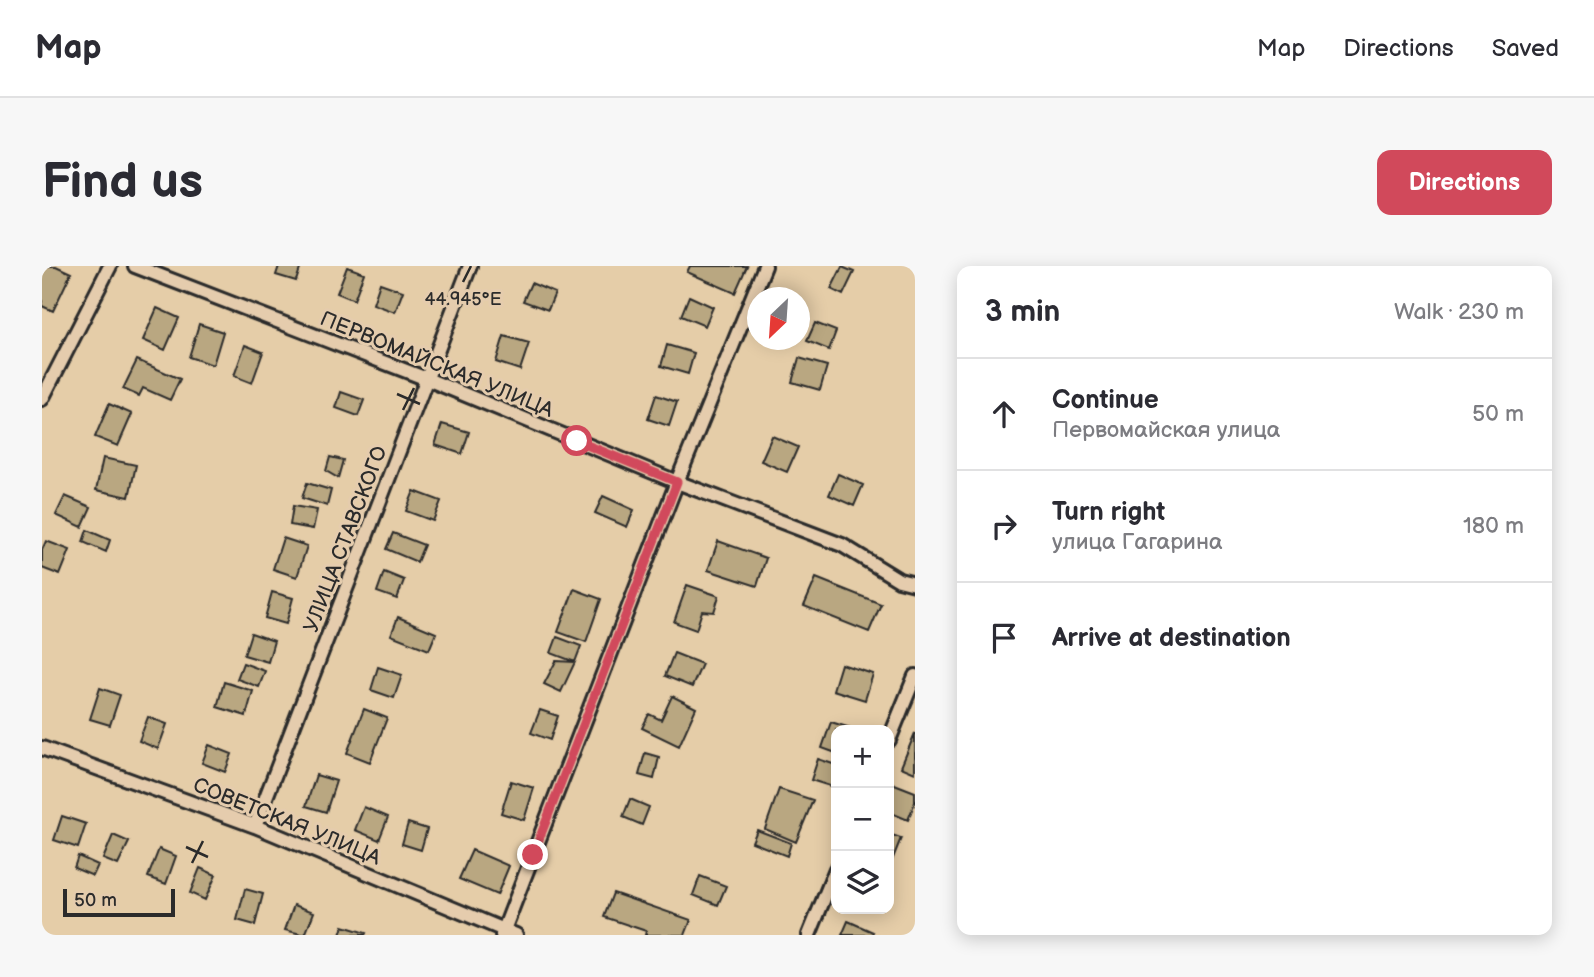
<!DOCTYPE html>
<html lang="en">
<head>
<meta charset="utf-8">
<style>
	:root { --surface:#fff; --page:#f7f7f7; --text:#2b2b33; --muted:#7c7c81; --line:#e1e1e2; --accent:#d1495b }
	body { margin:0; font-family:"Balsamiq Sans",sans-serif; background:var(--page); color:var(--text) }
	.controls { position:absolute; right:21px; bottom:21px; display:grid; overflow:hidden; border-radius:14px; box-shadow:0 4px 18px #0003 }
	.controls button { width:63px; height:63px; display:grid; place-items:center; padding:0; border:0; border-bottom:2px solid var(--line); background:var(--surface); color:var(--text); font:35px sans-serif }
	.compass { position:absolute; left:705px; top:21px; width:63px; height:63px; border-radius:50%; background:var(--surface); box-shadow:0 4px 18px #0003; rotate:205deg }
	.scale { position:absolute; left:21px; bottom:18px; width:112px; box-sizing:border-box; padding-left:7px; border:4px solid #2b2b2b; border-top:0; font-size:19px; line-height:24px; white-space:nowrap; color:#2b2b2b; -webkit-text-stroke:5px #e5ccad; paint-order:stroke }
	.stop { position:absolute; width:21px; height:21px; margin:-16px; border:5px solid #d1495b; border-radius:50%; background:#fff }
	.stop.end { background:#d1495b; border-color:#fff; box-shadow:0 2px 7px #0008 }
	.list { margin:0; padding:0; list-style:none }
	h2 { display:flex; justify-content:space-between; align-items:center; height:91px; margin:0; padding:0 28px; font-size:30px }
	h2 small { font-size:23px; font-weight:400; color:var(--muted) }
	.list li { display:grid; grid-template-columns:46px 1fr auto; gap:21px; align-items:center; box-sizing:border-box; height:112px; padding:0 28px; border-top:2px solid var(--line) }
	.list b { display:block; font-size:26px; white-space:nowrap }
	.list p { margin:0; font-size:23px; white-space:nowrap; color:var(--muted) }
	.list em { font-size:23px; font-style:normal; color:var(--muted) }
	.icon { flex:none; width:38px; height:38px; fill:none; stroke:currentColor; stroke-width:2; stroke-linecap:round; stroke-linejoin:round }
	.map { position:relative; flex:none; width:873px; height:669px; overflow:hidden; border-radius:14px }
	header { display:flex; align-items:center; gap:42px; box-sizing:border-box; height:98px; padding:0 35px; background:var(--surface); border-bottom:2px solid var(--line) }
	header strong { font-size:33px }
	nav { display:flex; gap:38px; margin-inline-start:auto; font-size:24px }
	.intro { display:flex; align-items:center; justify-content:space-between; box-sizing:border-box; height:168px; padding:0 42px }
	h1 { margin:0; font-size:49px }
	.button { padding:18px 32px; border-radius:14px; background:var(--accent); color:#fff; font-size:24px; font-weight:700 }
	main { display:flex; gap:42px; padding:0 42px }
	aside { flex:1; background:var(--surface); border-radius:14px; box-shadow:0 4px 18px #0003 }
	.map>svg:first-child { display:block }
</style>
</head>
<body>
<header>
<strong>Map</strong>
<nav><a>Map</a><a>Directions</a><a>Saved</a></nav>
</header>
<div class="intro"><h1>Find us</h1><a class="button">Directions</a></div>
<main>
<div class="map">
<svg width="873" height="669" viewBox="0 0 873 669">
	<rect width="100%" height="100%" fill="#e5cda8"/>
	<filter id="ink" filterUnits="userSpaceOnUse"><feTurbulence type="fractalNoise" baseFrequency=".0143" numOctaves="2"/><feDisplacementMap in="SourceGraphic" scale="14" xChannelSelector="R" yChannelSelector="G"/><feConvolveMatrix kernelMatrix="1 2 1 2 8 2 1 2 1" color-interpolation-filters="sRGB"/></filter>
	<g filter="url(#ink)">
		<path fill="#b9a781" stroke="#2b2b2b" stroke-width="2" d="M0 0H14L29 7 11 45 0 40Z
			M237 0H259L254 15 234 9Z
			M648 0H705L693 27 645 6Z
			M305 1 322 7 312 34 295 27Z
			M800 1 812 6 801 29 789 23Z
			M338 17 361 25 353 46 331 38Z
			M489 17 513 27 506 44 481 35Z
			M647 30 671 41 663 60 639 50Z
			M115 42 137 52 123 84 101 74Z
			M773 57 794 65 787 84 765 75Z
			M157 58 181 66 171 99 147 91Z
			M462 70 487 77 478 104 454 96Z
			M203 79 221 86 210 117 192 110Z
			M625 79 652 87 646 108 619 100Z
			M757 92 785 100 778 124 750 116Z
			M95 94 138 113 128 134 101 122 97 130 81 123Z
			M299 126 322 134 316 150 294 142Z
			M614 129 635 136 627 160 606 153Z
			M67 138 90 148 76 180 53 171Z
			M400 158 427 166 420 188 393 179Z
			M730 170 756 181 745 206 719 195Z
			M288 191 301 194 296 212 284 205Z
			M61 192 94 199 87 231 54 224Z
			M796 208 821 219 812 240 787 229Z
			M265 217 289 224 285 240 260 232Z
			M372 225 399 235 391 255 364 245Z
			M23 230 49 241 40 261 14 249Z
			M561 230 592 244 585 261 553 247Z
			M251 240 275 244 271 263 248 259Z
			M45 264 68 274 64 286 41 276Z
			M351 267 382 279 375 296 344 283Z
			M241 272 265 280 255 311 231 303Z
			M4 275 28 284 18 309 0 302V284Z
			M676 275 724 292 715 320 666 304Z
			M342 306 362 314 355 333 335 326Z
			M774 312 839 338 827 366 762 340Z
			M645 319 677 330 672 346 660 345 654 364 632 356Z
			M532 323 559 333 544 376 516 366Z
			M230 326 251 332 244 358 223 352Z
			M356 351 394 367 387 384 349 369Z
			M209 367 232 375 226 396 202 389Z
			M515 371 539 380 533 396 509 387Z
			M632 387 660 398 650 421 623 410Z
			M514 395 533 396 519 426 502 418Z
			M201 397 223 405 217 421 195 413Z
			M799 398 831 408 823 434 791 424Z
			M336 401 360 409 352 432 329 424Z
			M182 416 211 425 204 450 175 441Z
			M58 422 78 429 68 459 48 453Z
			M630 430 654 442 637 480 600 462 607 448 619 454Z
			M322 443 345 452 328 496 305 487Z
			M498 444 516 450 508 474 489 467Z
			M106 451 125 458 116 483 97 475Z
			M789 456 815 464H794V487L780 482Z
			M873 467V507L859 501Z
			M167 479 190 488 183 506 160 497Z
			M603 487 617 491 612 513 597 509Z
			M776 493 794 499V522L769 514Z
			M274 509 294 515 284 546 264 540Z
			M469 515 492 522 482 554 459 547Z
			M850 517 873 526V536L866 554 847 546V527Z
			M737 523 771 534 754 576 723 563Z
			M588 533 607 541 600 559 581 551Z
			M322 541 346 551 337 574 313 564Z
			M20 550 44 558 36 582 12 574Z
			M366 557 385 563 379 584 360 578Z
			M715 564 749 577 745 590 710 576Z
			M847 568 859 572 849 597 847 596Z
			M71 569 87 576 76 599 61 593Z
			M117 583 134 590 124 618 106 611Z
			M430 584 467 600 455 629 417 613Z
			M36 590 56 599 51 610 32 602Z
			M158 602 174 609 163 634 148 627Z
			M658 610 684 620 676 639 651 629Z
			M203 623 221 628 213 659 195 654Z
			M571 627 649 654 643 669H603L604 665 562 651Z
			M252 639 272 646 263 669 243 664Z
			M806 655 831 666 829 669H800Z
			M301 660 324 667 323 669H298Z"/>
		<g fill="none" stroke-linecap="round" stroke-linejoin="round">
			<g stroke="#2b2b2b" stroke-width="18">
				<path id="minor" d="M93 0 385 113 635 216 800 279 857 314 873 318
					M0 133 68 0
					M847 474 873 410
					M0 482 213 560 474 669
					M213 560 428 0
					M460 669 635 216 723 0
					M767 669 794 603"/>
			</g>
			<use href="#minor" stroke="#e5ccad" stroke-width="12"/>
		</g>
	</g>
	<g fill="none" stroke-linecap="round" stroke-linejoin="round" filter="url(#ink)">
		<path stroke="#d1495b" stroke-width="9" d="M491 589 635 216 535 175"/>
	</g>
	<path fill="none" stroke="#2b2b2b" stroke-width="2.5" d="M421 16 429 0M355 128 378 138M361 144 372 122M144 581 166 591M150 597 161 575"/>
	<g text-anchor="middle" stroke-width="6" stroke-linejoin="round" paint-order="stroke">
		<g font-size="21" fill="#2b2b2b" stroke="#e5ccad">
			<text transform="translate(395 98) rotate(22)" y="7">ПЕРВОМАЙСКАЯ УЛИЦА</text>
			<text transform="translate(303 273) rotate(-69)" y="7">УЛИЦА СТАВСКОГО</text>
			<text transform="translate(245 555) rotate(22)" y="7">СОВЕТСКАЯ УЛИЦА</text>
		</g>
	</g>
	<g font-size="18" text-anchor="middle" fill="#2b2b2b" stroke="#e5ccad" stroke-width="6" stroke-linejoin="round" paint-order="stroke">
		<text x="421" y="39">44.945°E</text>
	</g>
</svg>
<div class="controls">
<button>+</button>
<button>−</button>
<button><svg class="icon" aria-label="layers" viewBox="0 0 24 24"><path d="M12 4l9 5-9 5-9-5zM3 14l9 5 9-5"/></svg></button>
</div>
<svg class="compass" viewBox="-18 -18 36 36"><path d="M0-13l5 13h-10z" fill="#e53935"/><path d="M0 13l5-13h-10z" fill="#7c7c81"/></svg>
<div class="scale">50 m</div>
<div class="stop" style="left:535px;top:175px"></div>
<div class="stop end" style="left:491px;top:589px"></div>
</div>
<aside>
<h2>3 min<small>Walk · 230 m</small></h2>
<ul class="list">
<li><svg class="icon" aria-label="ahead" viewBox="0 0 24 24"><path d="M12 20V5M6 11l6-6 6 6"/></svg><div><b>Continue</b><p>Первомайская улица</p></div><em>50 m</em></li>
<li><svg class="icon" aria-label="right" viewBox="0 0 24 24"><path d="M7 20v-9h11M14 6l5 5-5 5"/></svg><div><b>Turn right</b><p>улица Гагарина</p></div><em>180 m</em></li>
<li><svg class="icon" aria-label="arrive" viewBox="0 0 24 24"><path d="M6 21V4h12l-3 4 3 4H6"/></svg><div><b>Arrive at destination</b></div></li>
</ul>
</aside>
</main>
</body>
</html>
